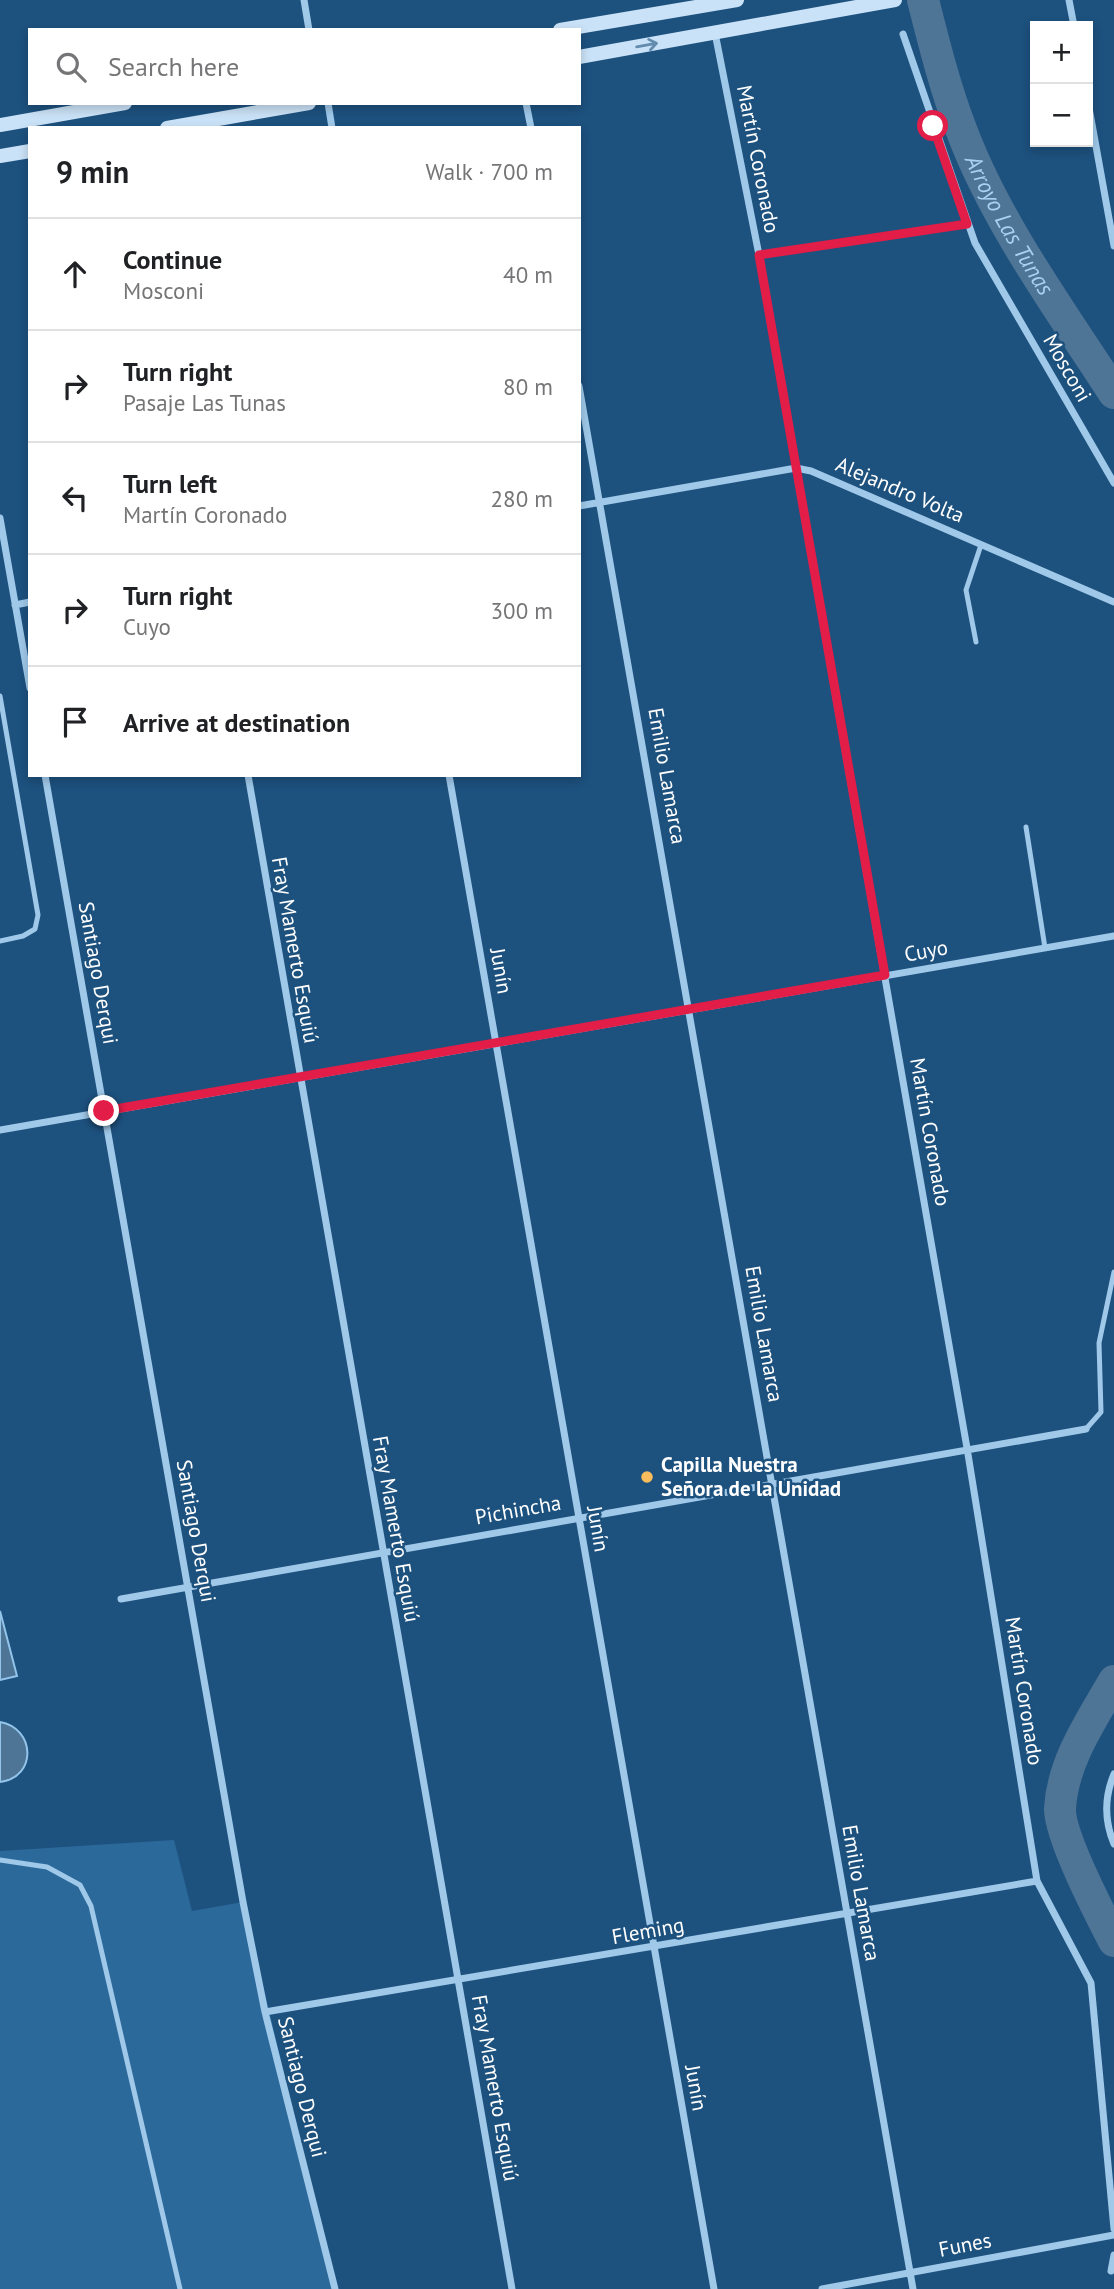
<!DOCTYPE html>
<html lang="en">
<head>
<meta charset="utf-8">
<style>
	:root { --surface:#fff; --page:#f6f6f6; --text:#202124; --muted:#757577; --line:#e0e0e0 }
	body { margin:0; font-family:"PT Sans",sans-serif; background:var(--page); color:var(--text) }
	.controls { position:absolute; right:21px; top:21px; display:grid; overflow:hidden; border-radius:0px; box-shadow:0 4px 10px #0003 }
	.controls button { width:63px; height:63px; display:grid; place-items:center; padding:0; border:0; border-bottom:2px solid var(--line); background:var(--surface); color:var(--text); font:35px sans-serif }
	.stop { position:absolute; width:21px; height:21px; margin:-16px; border:5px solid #e11d48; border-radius:50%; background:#fff }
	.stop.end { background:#e11d48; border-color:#fff; box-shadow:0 2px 7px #0008 }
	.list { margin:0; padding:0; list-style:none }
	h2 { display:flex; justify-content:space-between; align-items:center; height:91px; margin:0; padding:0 28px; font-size:30px }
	h2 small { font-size:23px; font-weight:400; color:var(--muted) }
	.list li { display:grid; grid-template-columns:46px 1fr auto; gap:21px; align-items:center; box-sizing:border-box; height:112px; padding:0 28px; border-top:2px solid var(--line) }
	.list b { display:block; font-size:26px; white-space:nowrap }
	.list p { margin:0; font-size:23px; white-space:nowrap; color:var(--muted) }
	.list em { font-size:23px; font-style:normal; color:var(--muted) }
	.icon { flex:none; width:38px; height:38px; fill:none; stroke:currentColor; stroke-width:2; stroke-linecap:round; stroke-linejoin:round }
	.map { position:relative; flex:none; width:1114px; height:2289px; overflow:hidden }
	.search { position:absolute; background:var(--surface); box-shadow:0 4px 10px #0003; left:28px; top:28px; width:553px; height:77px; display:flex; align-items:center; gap:18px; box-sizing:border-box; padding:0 24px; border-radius:0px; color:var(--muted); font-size:26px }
	.panel { position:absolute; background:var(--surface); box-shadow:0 4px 10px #0003; left:28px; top:126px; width:553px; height:651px; border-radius:0px }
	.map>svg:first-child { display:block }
</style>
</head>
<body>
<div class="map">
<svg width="1114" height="2289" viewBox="0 0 1114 2289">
	<rect width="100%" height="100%" fill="#1d517e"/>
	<path fill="#2c699b" d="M174 1840 192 1911 243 1902 336 2289H0V1851Z"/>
	<path fill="#4e7496" stroke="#93c4ea" stroke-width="2" d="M0 1611 17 1676 0 1680Z
		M0 1722C35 1728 38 1777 0 1782Z"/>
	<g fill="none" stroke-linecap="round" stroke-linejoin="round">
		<g stroke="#4e7496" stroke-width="32">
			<path id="s1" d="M923 0C934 43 945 88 961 129 995 221 1061 311 1114 393"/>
			<path d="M1114 1681C1091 1721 1063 1761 1060 1808 1059 1835 1100 1914 1114 1941"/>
		</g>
		<path stroke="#9fc8e9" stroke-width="5" d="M976 642 966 590 981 545
			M0 696 38 915 35 929 23 936 0 941
			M1026 827 1045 948
			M1086 1429 1101 1412 1099 1343 1114 1272
			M0 1860 47 1867 80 1885 91 1906 180 2289"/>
		<path stroke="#9fc8e9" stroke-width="7" d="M304 0 309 30
			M1069 0 1074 26
			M715 33 759 255 796 468 967 1448 1037 1881 1091 1983 1114 2229
			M903 34 975 243 1114 483
			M1088 102 1114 246
			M328 103 332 128
			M526 103 531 128
			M759 255 967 224
			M579 386 913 2289
			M579 506 796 468 811 471 1114 602
			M0 518 30 688
			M15 605 30 602
			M45 775 243 1902 265 2012 335 2289
			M248 775 512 2289
			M449 775 714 2289
			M0 1130 1114 936
			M121 1599 1086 1429
			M1114 1774C1104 1798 1104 1820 1114 1844
			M265 2012 1037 1881
			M1111 2271 1114 2255
			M822 2289 1114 2235"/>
		<path stroke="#cae2f7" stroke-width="14" d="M560 30 737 0
			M579 57 895 0
			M0 125 125 103
			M167 128 309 103
			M0 156 30 151"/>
	</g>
	<defs><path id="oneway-shaft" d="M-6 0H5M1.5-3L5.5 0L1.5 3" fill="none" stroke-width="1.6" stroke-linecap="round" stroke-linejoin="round" transform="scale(1.75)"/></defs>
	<use stroke="#628bae" href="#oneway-shaft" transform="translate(647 45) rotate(-10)"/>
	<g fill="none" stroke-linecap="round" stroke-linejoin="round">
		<path stroke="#e11d48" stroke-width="9" d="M104 1111 885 975 759 255 967 224 933 126"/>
	</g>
	<circle fill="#f9bd5d" stroke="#1d517e" stroke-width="2.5" cx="647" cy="1477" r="7"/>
	<g text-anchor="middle" stroke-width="5" stroke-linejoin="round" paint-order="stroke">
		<g font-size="21" fill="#fff" stroke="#1d517e">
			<text transform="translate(758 159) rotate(79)" y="7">Martín Coronado</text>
			<text transform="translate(1067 368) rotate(60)" y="7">Mosconi</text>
			<text transform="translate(900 490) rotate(23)" y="7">Alejandro Volta</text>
			<text transform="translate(667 776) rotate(80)" y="7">Emilio Lamarca</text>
			<text transform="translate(295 950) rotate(80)" y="7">Fray Mamerto Esquiú</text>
			<text transform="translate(926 951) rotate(-10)" y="7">Cuyo</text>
			<text transform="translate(501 971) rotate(80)" y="7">Junín</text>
			<text transform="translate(98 973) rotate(80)" y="7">Santiago Derqui</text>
			<text transform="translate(930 1132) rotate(80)" y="7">Martín Coronado</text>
			<text transform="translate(764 1334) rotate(80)" y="7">Emilio Lamarca</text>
			<text transform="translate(518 1510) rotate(-10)" y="7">Pichincha</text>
			<text transform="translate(396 1529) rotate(80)" y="7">Fray Mamerto Esquiú</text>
			<text transform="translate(598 1529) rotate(80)" y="7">Junín</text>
			<text transform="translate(196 1531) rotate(80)" y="7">Santiago Derqui</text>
			<text transform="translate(1024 1691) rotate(81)" y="7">Martín Coronado</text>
			<text transform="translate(861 1893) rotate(80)" y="7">Emilio Lamarca</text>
			<text transform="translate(648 1931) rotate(-10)" y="7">Fleming</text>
			<text transform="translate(302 2087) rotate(76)" y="7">Santiago Derqui</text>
			<text transform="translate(495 2088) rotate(80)" y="7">Fray Mamerto Esquiú</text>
			<text transform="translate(696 2088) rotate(80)" y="7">Junín</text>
			<text transform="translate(965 2245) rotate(-11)" y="7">Funes</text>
		</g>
		<g font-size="21" font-weight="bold" fill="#fff" stroke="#1d517e" text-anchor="start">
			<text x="661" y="1472">Capilla Nuestra<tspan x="661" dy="24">Señora de la Unidad</tspan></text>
		</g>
		<g font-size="23" font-style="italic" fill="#abd1f0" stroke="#1d517e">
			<text dy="8" stroke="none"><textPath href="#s1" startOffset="242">Arroyo Las Tunas</textPath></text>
		</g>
	</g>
</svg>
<div class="controls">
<button>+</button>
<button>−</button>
</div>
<div class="stop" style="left:933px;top:126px"></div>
<div class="stop end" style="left:104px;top:1111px"></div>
<div class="search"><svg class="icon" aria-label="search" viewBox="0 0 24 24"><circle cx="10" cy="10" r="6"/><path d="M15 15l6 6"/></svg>Search here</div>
<section class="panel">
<h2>9 min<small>Walk · 700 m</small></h2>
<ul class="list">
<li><svg class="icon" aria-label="ahead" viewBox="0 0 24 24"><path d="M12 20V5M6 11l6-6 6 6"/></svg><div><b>Continue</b><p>Mosconi</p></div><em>40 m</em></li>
<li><svg class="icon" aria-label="right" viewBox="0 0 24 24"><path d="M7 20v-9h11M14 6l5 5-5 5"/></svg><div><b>Turn right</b><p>Pasaje Las Tunas</p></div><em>80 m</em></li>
<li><svg class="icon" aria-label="left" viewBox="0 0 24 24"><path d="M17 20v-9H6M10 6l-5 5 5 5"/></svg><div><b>Turn left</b><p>Martín Coronado</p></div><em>280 m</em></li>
<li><svg class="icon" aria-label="right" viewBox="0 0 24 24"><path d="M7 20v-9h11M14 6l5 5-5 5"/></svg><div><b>Turn right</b><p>Cuyo</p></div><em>300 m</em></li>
<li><svg class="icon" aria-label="arrive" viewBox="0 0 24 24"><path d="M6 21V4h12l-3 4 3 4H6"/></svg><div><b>Arrive at destination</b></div></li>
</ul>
</section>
</div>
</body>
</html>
